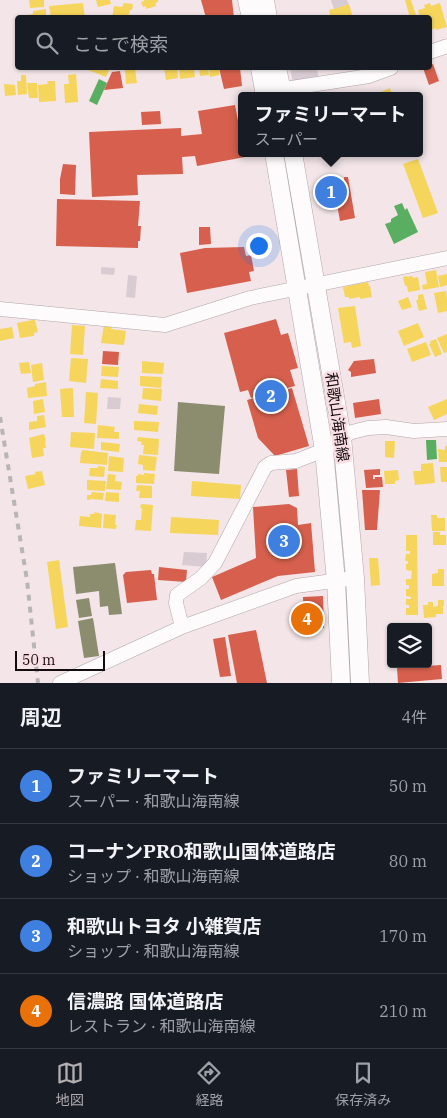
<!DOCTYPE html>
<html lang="ja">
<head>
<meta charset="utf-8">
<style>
	:root { --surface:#171b24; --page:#242831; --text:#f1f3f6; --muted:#9ea1a6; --line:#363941; --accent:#b1adb0 }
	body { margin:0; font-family:"IBM Plex Serif","Noto Sans JP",serif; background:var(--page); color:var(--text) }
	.controls { position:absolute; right:15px; bottom:15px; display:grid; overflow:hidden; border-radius:5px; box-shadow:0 1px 4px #0004 }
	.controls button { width:45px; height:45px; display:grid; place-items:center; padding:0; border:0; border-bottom:1px solid var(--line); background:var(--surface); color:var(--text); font:25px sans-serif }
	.scale { position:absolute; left:15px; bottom:12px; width:90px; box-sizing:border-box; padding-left:5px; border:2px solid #140c0e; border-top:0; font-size:14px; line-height:18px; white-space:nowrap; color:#140c0e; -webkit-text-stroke:4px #f9dfe4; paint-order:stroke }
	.you { position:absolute; left:258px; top:245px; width:18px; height:18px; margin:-12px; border:4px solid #fff; border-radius:50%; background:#1a73e8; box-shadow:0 0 0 8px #1a73e833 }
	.badge { display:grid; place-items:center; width:32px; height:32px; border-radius:50%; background:var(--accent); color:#fff; font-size:16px; font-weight:700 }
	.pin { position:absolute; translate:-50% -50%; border:2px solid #fff; box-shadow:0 1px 5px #0006 }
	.popup { position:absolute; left:238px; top:92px; width:185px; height:65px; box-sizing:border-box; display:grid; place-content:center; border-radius:5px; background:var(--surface); filter:drop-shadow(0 1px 4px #0005); font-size:16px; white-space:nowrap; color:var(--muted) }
	.popup b { font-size:19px; color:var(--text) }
	.popup::after { content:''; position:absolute; left:50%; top:100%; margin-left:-10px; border:10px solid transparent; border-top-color:var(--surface) }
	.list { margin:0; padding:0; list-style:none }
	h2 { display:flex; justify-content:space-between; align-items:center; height:65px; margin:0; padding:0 20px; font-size:21px }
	h2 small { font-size:16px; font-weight:400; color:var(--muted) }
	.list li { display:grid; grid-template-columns:32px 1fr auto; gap:15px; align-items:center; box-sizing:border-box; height:75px; padding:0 20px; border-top:1px solid var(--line) }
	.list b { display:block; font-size:19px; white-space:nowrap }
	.list p { margin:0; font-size:16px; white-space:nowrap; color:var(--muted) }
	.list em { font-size:16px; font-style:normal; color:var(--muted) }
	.icon { flex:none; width:28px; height:28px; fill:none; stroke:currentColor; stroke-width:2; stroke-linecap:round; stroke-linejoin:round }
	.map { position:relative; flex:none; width:447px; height:683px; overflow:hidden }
	.search { position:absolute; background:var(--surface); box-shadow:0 1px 4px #0004; left:15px; right:15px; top:15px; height:55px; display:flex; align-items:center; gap:12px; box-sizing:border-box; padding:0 18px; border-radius:5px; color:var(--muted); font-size:19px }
	.sheet { height:365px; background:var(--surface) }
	nav { display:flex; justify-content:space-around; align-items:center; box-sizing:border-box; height:70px; border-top:1px solid var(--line); background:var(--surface); font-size:14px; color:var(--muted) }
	nav a { display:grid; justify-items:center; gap:2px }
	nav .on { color:var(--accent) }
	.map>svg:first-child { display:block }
</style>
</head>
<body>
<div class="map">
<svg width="447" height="683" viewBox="0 0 447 683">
	<rect width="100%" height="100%" fill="#f3e5e8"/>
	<path fill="#f6d55c" d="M29 0H44V7L30 8Z
		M96 0H110L111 4 98 7Z
		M144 0H158V2L155 3 156 6 146 9V6L143 7 141 2 144 1Z
		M405 0H411L417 18H410Z
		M83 3 85 18H51L49 6Z
		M124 3 133 4 132 10H130L128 18H112L114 6 122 7Z
		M430 3 431 6 440 3 447 27 436 30V28L430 30V18H420L418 10 425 8 424 5Z
		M349 4 353 18H331L329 10Z
		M46 9V18H27V15L33 14V11Z
		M83 68H110L106 77Z
		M164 68H177L178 78 166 80Z
		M179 68H194L195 77 180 79Z
		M199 68H208L209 75 200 76Z
		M209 68H217L218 69H219V75L210 77Z
		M135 69 137 83 126 84 125 70Z
		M76 74 78 102 65 103 64 84H69L68 75Z
		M21 75H26L27 94 18 95 17 81H21Z
		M47 81H55L56 101 39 102 38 85 48 84Z
		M27 83H37L38 98H29Z
		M4 84 15 85 16 95 5 96Z
		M390 88 392 96H379L378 93Z
		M418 159 438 213 423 218 403 164Z
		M436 270 439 287 423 290 422 285 427 284 425 272Z
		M447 274V285L440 287 438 276Z
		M407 276V277L412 276 413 278 418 277 420 290 408 292 407 286H405L403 277Z
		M368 282 369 286H370L372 297 360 299V297L349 299V297H345L343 287Z
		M446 291 447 298V311L438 313 434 293Z
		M423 294 427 309 419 311 416 300H418V295Z
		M408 297 412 307 402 310 398 301Z
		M355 306 361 346 352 348 351 342 344 343 338 308Z
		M33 320H35L38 332 34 333V336L20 338 17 323Z
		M418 323 424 337 404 346 398 331Z
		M72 325 85 326 83 355 70 354Z
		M104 325 112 326 111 329 126 331 124 345 101 343Z
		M12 327 14 338 0 341V329Z
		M447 334V352L444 353 437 338Z
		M436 339 442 354 435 357 429 344 431 343 430 341Z
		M426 342 431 355 412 362 407 349Z
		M71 358 88 359 86 383 69 381Z
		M142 361 164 363 163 374 142 373Z
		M29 362 31 373 21 374 19 363Z
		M42 363 44 380 33 382 31 365Z
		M102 366 119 367 118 377 101 376Z
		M140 376 162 377 161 388 140 386Z
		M101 379 118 381V389L100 388Z
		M46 382 47 396 28 398 27 388 35 386V384Z
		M73 388 74 417H62L60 389Z
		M143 388 162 389 161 401 142 399Z
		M86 392 98 393 96 424 84 423Z
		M43 399 45 412 34 414 33 401Z
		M447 399V414L434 420 428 407Z
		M139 404 158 406 157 415 138 413Z
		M44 415 46 427 29 430V422L37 421V416Z
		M134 421 159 422 158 432 134 430Z
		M98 425 115 427 114 432H119V439L97 438Z
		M71 432 95 433 94 449 70 447Z
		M44 434 46 441H45L46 448H43L44 456 32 458 29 438Z
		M138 437 159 439 158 455 143 454 144 445H141L142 442 137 441Z
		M385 441H395L394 458 385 457Z
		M101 442 120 444 119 452 101 450Z
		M445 446H447V462H439L438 449 445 450Z
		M82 450 108 453 107 465 80 463 81 452H82Z
		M139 455 157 457 155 471 143 470V465L138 464Z
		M109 456 124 458 123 472 108 471Z
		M433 463 435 483 415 485 413 471H421V464Z
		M98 466 105 467 104 477 89 476 90 468H98Z
		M440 467H447V482H441Z
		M398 470 399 480 395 481V484H385L384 471Z
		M42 471 45 485 28 489 25 476 36 474 35 472Z
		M144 473 155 474 154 484 136 483V476H138V474L144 475Z
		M108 474 116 475 115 481 122 482 121 490 106 489Z
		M87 480 106 481 105 491 87 490Z
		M192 481 241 485 240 499 191 496Z
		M137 485 152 486V498H139L140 491H136Z
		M92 492 104 493 103 500 90 499V500H87V495H91Z
		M106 492 119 493V502L105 501Z
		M141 504 153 505 151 531 135 530 136 520H141L142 508H140Z
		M95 512 102 514 101 528 79 526 80 516 90 517V514H94Z
		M104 514 116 515 115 525H117L116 529 103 528Z
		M431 515H437V518H445V531H432Z
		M171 517 219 520 218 535 170 533Z
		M433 532H440V535H446V545H433Z
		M406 535H417L418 615H406V608H409V605H406V599H411V597L406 596V589H409V585H406V579H411L412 571 406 570V564H408V561H405L406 554H410V551H406Z
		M369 558H378L380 585 371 586Z
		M59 560 68 627 56 629 47 562Z
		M438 569H444V586H432V574L438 573Z
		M438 600H444V606H443V614H436V617L424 618 423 605H428V602H433V607L438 606Z"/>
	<path fill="#d6604d" d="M201 0H232L234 18H206Z
		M433 64 439 81 429 85 423 68H430V65Z
		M219 68H240L242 86 224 89Z
		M120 71 123 88 104 90 112 72Z
		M235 105 242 142V153H244L245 157 197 166 195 156 182 157 183 174 137 175 138 195 92 197 89 132 181 128V136L202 134 198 111Z
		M160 111 161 124 142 125 141 112Z
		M63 164 76 165 75 195 60 194V179Z
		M344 177H348L355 218 340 221 333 182 344 180Z
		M57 199 140 201 138 226H141L140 241H138V248L56 246Z
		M199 227H210L211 244 199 245Z
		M244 247 246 256 251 255 254 271 249 272 251 281 187 293 180 253 205 248Z
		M276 319 281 335 288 333 298 368 290 370 295 386 251 398 248 390 240 392 224 333Z
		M103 351 119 352 118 365 102 364Z
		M374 359 376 373 351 377V372L348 370 354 361Z
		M292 388 309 446 275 456 258 438 247 400Z
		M379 399 381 414 355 418 353 403Z
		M297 469 299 496 289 497 286 470Z
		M380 469V475H373V479H375V477H382L383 487 366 488 364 470Z
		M362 490H380L377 530H365Z
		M289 504 297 508 298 525 311 523 315 572 278 576 221 600 212 577 256 558 253 507Z
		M159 567 187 570 186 582 158 580Z
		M151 570 152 574H154L157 600 127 603 123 575 126 572Z
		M323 596 324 628 304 629 303 597Z
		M256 630 267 683H237L228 635Z
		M225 637 231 676 220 677 213 639Z
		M441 665 442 679 398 683 397 668Z"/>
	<path fill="#5aae61" d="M99 79 107 83 97 105 89 101Z
		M402 203 405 210 407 208 418 232 394 244 385 224 391 222V219L398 215 394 206Z
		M426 440H436L437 459 427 460Z"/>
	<path fill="#8c8c6e" d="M178 402 225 406 219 474 174 471Z
		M115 563 122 614 109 615 108 606 100 607 99 591 76 594 73 567Z
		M89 598 92 616 79 618 76 600Z
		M93 618 99 656 84 658 78 621Z"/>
	<path fill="#d9cbd2" d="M331 0H347L349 4 334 9Z
		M290 68H317L319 78 293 83Z
		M101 267 115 268 114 275 101 274Z
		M128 275 137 276 135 298 126 297Z
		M108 397 121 398 120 409H107Z
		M184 552 207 553 206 567 182 565Z"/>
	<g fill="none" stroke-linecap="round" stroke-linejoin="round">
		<g stroke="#b1a6a8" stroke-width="15">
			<path id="minor" d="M430 52 447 46
				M272 91 369 76 391 68
				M0 309 165 325 250 298 447 258
				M182 627 176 603 177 595 201 578 215 563 265 467 271 463 296 461 324 450 342 437 352 432 368 428 386 427 414 431 447 429
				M60 683 182 627 296 586 355 578"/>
		</g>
		<g stroke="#b1a6a8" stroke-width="19">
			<path id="major" d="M247 0 251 18
				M265 0 268 18
				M260 68 265 96
				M277 68 283 96
				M274 153 324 450 336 581 341 683
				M293 153 342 437 355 578 360 683"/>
		</g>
		<use href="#minor" stroke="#fdfbfc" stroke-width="14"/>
		<use href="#major" stroke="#fdfbfc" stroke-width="18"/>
		<path stroke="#b8b5b6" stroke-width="4" stroke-dasharray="6 6" stroke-linecap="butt" d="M0 417 27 580 38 683"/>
	</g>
	<g text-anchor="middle" stroke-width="5" stroke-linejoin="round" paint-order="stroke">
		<g font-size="15" fill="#140c0e" stroke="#f9dfe4">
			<text transform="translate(337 417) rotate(82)" y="5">和歌山海南線</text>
		</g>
	</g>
</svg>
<div class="controls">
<button><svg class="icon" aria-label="layers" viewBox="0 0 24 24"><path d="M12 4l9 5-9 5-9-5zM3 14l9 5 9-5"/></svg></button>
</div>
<div class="scale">50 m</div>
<div class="you"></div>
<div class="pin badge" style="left:331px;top:192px;background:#3f7fe0">1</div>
<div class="popup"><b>ファミリーマート</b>スーパー</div>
<div class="pin badge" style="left:271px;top:396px;background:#3f7fe0">2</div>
<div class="pin badge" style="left:284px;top:541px;background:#3f7fe0">3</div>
<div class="pin badge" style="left:307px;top:619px;background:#e8710a">4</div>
<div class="search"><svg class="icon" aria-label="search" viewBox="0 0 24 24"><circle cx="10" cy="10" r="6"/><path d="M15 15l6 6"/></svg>ここで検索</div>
</div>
<section class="sheet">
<h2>周辺<small>4件</small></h2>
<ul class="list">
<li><span class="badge" style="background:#3f7fe0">1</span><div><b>ファミリーマート</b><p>スーパー · 和歌山海南線</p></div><em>50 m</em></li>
<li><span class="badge" style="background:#3f7fe0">2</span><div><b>コーナンPRO和歌山国体道路店</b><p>ショップ · 和歌山海南線</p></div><em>80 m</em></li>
<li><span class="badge" style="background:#3f7fe0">3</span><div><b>和歌山トヨタ 小雑賀店</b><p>ショップ · 和歌山海南線</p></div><em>170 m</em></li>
<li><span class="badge" style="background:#e8710a">4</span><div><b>信濃路 国体道路店</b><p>レストラン · 和歌山海南線</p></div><em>210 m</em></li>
</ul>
</section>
<nav>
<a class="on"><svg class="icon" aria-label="map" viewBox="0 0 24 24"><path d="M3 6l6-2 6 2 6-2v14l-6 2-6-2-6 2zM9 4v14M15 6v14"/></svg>地図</a>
<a><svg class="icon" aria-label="directions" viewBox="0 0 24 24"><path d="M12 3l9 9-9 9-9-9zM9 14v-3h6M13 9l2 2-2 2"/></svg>経路</a>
<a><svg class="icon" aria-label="saved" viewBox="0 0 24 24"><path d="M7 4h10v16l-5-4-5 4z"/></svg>保存済み</a>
</nav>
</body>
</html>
